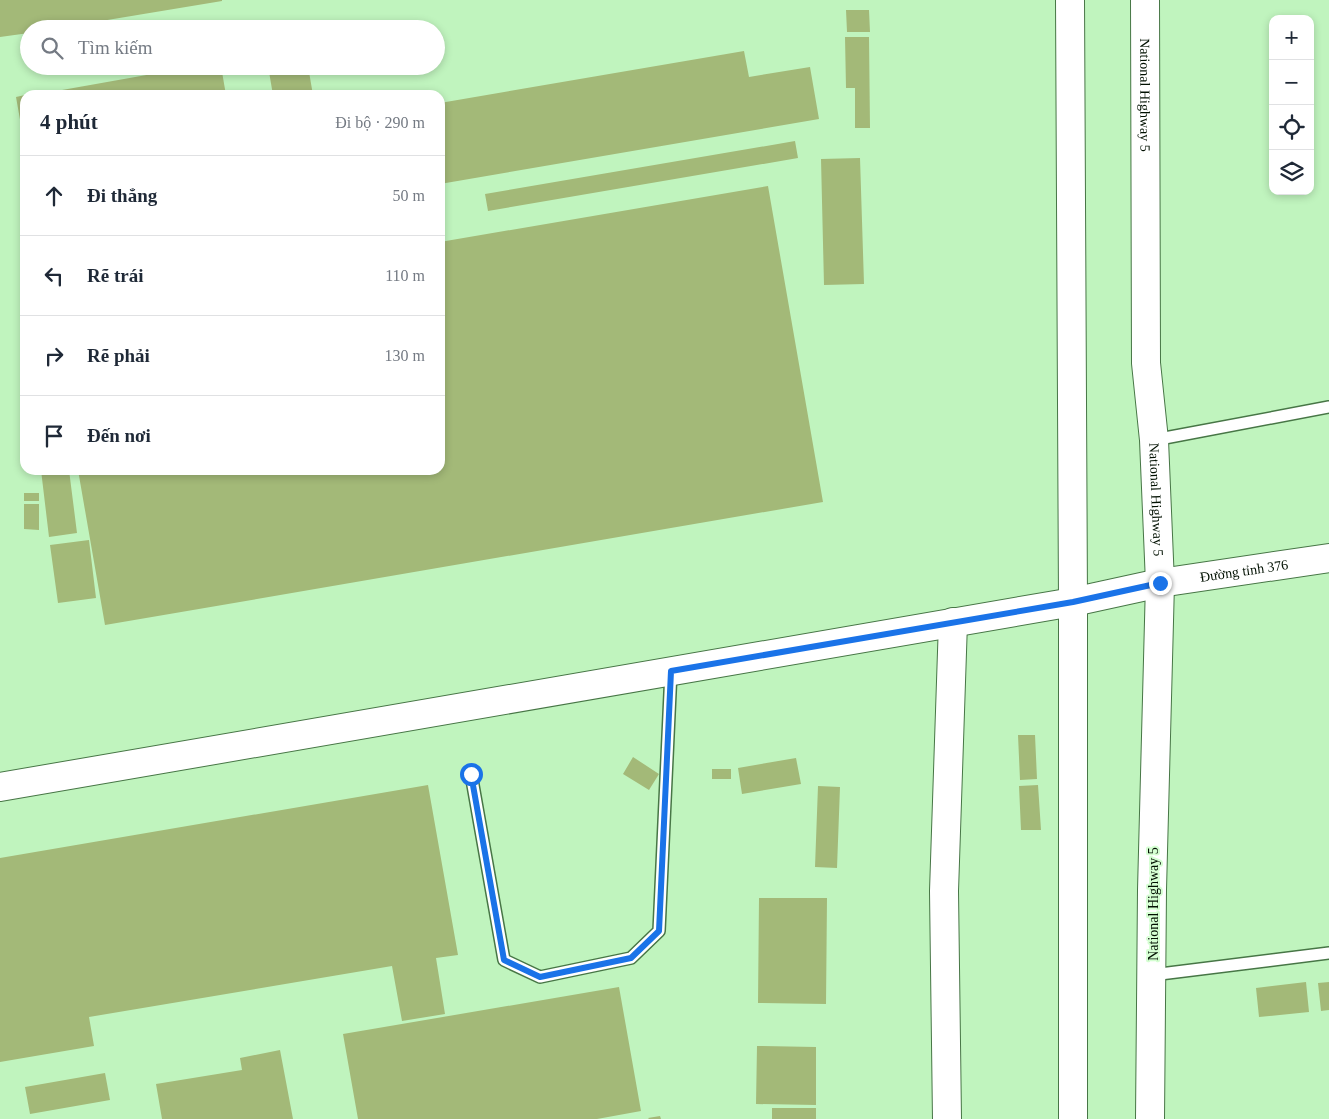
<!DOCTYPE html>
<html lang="vi">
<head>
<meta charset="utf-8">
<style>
	:root { --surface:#fff; --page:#f2f2f3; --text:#1f2937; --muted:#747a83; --line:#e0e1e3 }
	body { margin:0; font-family:"Times New Roman",serif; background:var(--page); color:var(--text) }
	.controls { position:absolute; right:15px; top:15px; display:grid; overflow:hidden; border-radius:10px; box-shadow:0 2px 8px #0003 }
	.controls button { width:45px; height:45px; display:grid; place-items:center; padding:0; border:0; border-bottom:1px solid var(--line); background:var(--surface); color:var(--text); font:25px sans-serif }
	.stop { position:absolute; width:15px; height:15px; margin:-11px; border:4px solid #1a73e8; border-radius:50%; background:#fff }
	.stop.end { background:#1a73e8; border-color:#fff; box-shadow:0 1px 5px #0008 }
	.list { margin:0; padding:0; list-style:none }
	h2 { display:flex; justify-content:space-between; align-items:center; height:65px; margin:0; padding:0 20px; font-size:21px }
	h2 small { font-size:16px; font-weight:400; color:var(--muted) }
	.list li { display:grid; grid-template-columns:32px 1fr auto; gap:15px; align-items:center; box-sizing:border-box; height:80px; padding:0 20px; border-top:1px solid var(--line) }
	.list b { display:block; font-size:19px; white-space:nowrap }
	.list em { font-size:16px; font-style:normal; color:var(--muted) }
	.icon { flex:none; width:28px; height:28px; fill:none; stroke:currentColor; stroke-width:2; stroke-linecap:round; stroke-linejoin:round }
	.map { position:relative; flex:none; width:1329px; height:1119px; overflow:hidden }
	.search { position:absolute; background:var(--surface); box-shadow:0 2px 8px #0003; left:20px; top:20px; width:425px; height:55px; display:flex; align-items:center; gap:12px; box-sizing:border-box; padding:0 18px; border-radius:28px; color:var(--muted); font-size:19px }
	.panel { position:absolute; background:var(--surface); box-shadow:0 2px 8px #0003; left:20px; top:90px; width:425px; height:385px; border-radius:15px }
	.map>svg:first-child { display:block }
</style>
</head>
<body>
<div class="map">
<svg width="1329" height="1119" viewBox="0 0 1329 1119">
	<rect width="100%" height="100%" fill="#c0f4be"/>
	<path fill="#a3b978" d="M0 0H222V1L53 29H29V33L0 37Z
		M846 10H869L870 32H847Z
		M845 37H869L870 128H855V88H846Z
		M744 51 749 77 810 67 819 119 440 184V103Z
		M197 66H221L226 95H34Z
		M268 66H308L313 95H273Z
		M25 95V142H24L16 97Z
		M795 141 798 158 488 211 485 194Z
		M860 158 864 284 824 285 821 159Z
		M768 186 823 502 105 625 78 470H440V242Z
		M41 470H69L77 533 49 537Z
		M24 493H39V501H24Z
		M24 504H39V530L24 529Z
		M89 540 96 598 58 603 50 545Z
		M1018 735H1035L1037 779 1020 780Z
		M633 757 659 774 649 790 623 774Z
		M796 758 801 784 742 794 738 768Z
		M712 769H731V779H712Z
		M428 785 458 955 436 958 445 1014 402 1021 392 966 89 1017 94 1046 0 1062V858Z
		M1038 785 1041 830H1021L1019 786Z
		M818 786 840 787 837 868 815 867Z
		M759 898H827L826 1004 758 1003Z
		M1306 982 1309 1012 1259 1017 1256 988Z
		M1329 982V1010L1321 1011 1318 983Z
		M619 987 641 1111 597 1119H358L343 1034Z
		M757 1046 816 1047V1105L756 1104Z
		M280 1050 293 1119H162L156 1084 242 1070 240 1058Z
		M105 1073 110 1100 30 1114 25 1087Z
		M772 1108H816V1119H772Z
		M660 1116 661 1119H649L648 1118Z"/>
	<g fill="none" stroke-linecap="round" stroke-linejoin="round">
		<g stroke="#477646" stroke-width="14">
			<path id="service" d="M1154 440 1329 407
				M471 774 504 960 540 977 631 958 659 931 671 671
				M1152 975 1329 953"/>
		</g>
		<g stroke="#477646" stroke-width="30">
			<path id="secondary" d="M0 787 1073 602 1160 583"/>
		</g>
		<g stroke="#477646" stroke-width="30">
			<g id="primary">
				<path id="s1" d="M1160 583 1329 558"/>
			</g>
		</g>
		<g stroke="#477646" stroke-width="30">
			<g id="trunk">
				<path d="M1070 0 1073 602V1119"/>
				<path id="s2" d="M1145 0 1146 363 1154 440 1160 583 1152 890 1150 1119"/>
				<path d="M947 1119 944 891 953 622"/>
			</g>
		</g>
		<use href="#service" stroke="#fff" stroke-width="11"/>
		<use href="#secondary" stroke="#fff" stroke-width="28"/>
		<use href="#primary" stroke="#fff" stroke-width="28"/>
		<use href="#trunk" stroke="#fff" stroke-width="28"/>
	</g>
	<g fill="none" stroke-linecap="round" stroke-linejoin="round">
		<path stroke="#1a73e8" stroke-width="6" d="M471 774 504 960 540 977 631 958 659 931 671 671 1073 602 1160 583"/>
	</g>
	<g text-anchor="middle" stroke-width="4" stroke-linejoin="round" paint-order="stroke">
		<g font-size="14" fill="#011001" stroke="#d5ffd2">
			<text dy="5" stroke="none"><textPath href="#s2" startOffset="95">National Highway 5</textPath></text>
			<text dy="5" stroke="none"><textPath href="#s2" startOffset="500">National Highway 5</textPath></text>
			<text dy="5" stroke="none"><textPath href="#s1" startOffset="85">Đường tỉnh 376</textPath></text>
			<text transform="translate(1153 904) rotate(-90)" y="5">National Highway 5</text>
		</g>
	</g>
</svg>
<div class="controls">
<button>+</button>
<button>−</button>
<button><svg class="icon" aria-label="locate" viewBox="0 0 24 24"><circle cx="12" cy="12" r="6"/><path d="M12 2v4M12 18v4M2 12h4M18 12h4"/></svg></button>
<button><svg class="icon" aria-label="layers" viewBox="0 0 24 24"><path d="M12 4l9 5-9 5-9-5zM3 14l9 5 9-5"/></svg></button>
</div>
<div class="stop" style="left:471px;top:774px"></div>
<div class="stop end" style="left:1160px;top:583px"></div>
<div class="search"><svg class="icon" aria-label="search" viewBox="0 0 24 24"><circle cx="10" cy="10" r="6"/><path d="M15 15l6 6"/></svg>Tìm kiếm</div>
<section class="panel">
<h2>4 phút<small>Đi bộ · 290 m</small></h2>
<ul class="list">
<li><svg class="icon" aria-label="ahead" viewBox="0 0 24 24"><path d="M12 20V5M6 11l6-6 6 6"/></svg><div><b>Đi thẳng</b></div><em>50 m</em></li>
<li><svg class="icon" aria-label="left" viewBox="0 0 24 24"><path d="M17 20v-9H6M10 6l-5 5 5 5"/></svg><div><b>Rẽ trái</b></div><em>110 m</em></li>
<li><svg class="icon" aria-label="right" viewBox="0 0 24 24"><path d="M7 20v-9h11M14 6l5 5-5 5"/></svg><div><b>Rẽ phải</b></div><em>130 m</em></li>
<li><svg class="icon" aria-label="arrive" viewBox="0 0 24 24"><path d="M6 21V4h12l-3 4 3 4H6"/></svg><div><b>Đến nơi</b></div></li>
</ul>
</section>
</div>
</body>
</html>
